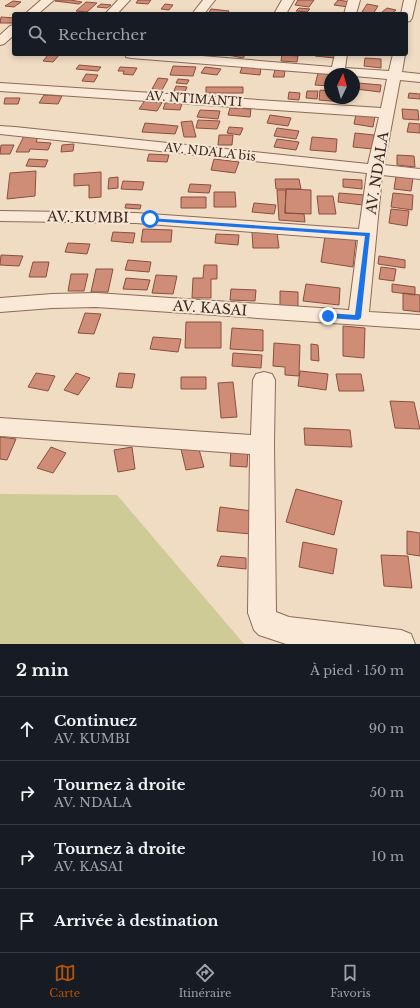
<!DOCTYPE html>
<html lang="fr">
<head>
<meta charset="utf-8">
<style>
	:root { --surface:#171b24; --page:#242831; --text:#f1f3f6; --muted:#9ea1a6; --line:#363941; --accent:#b45309 }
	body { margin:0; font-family:"Libre Baskerville",serif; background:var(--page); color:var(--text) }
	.compass { position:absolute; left:324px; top:68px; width:36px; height:36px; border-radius:50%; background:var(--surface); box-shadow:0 2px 6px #0003; rotate:5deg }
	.stop { position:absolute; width:12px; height:12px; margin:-9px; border:3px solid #1a73e8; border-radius:50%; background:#fff }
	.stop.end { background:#1a73e8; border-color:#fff; box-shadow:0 1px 4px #0008 }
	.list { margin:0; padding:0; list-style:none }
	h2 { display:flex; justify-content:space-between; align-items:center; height:52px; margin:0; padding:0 16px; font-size:17px }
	h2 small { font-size:13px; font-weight:400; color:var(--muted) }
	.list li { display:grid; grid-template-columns:26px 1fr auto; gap:12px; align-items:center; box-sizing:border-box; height:64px; padding:0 16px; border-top:1px solid var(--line) }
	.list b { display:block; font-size:15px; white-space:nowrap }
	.list p { margin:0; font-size:13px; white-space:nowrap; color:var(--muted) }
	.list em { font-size:13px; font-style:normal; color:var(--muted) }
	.icon { flex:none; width:22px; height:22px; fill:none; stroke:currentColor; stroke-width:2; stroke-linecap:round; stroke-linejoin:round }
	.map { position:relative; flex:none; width:420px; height:644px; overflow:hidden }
	.search { position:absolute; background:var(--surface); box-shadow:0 2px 6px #0003; left:12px; right:12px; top:12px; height:44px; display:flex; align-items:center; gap:10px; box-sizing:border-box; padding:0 14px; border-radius:4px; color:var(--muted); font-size:15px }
	.sheet { height:308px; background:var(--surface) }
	nav { display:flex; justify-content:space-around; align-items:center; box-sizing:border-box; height:56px; border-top:1px solid var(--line); background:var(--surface); font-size:11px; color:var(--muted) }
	nav a { display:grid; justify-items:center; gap:2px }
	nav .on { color:var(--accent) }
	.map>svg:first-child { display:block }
</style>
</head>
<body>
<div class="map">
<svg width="420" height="644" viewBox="0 0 420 644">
	<rect width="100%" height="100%" fill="#f0dbc3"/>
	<path fill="#cecb96" d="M0 494 117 495 244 644H0Z"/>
	<path fill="#cf8d78" stroke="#8b4f3e" d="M57 0H70L82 2 79 4 55 1Z
		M138 0H151L148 4 136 3Z
		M298 0H314L309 7 295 5Z
		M338 0 351 2 348 7 334 5Z
		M13 1 21 2 14 7 5 6Z
		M86 2 97 3 87 12 76 11Z
		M101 4 111 5 107 8 97 7Z
		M165 4 173 5 169 10 161 9Z
		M367 4 378 6 373 14 362 12Z
		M299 8 310 9 307 12 296 11Z
		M387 8 396 10 391 14 381 13Z
		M211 9 229 11 227 14H208Z
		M1 17 14 18V21L13 23H0Z
		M49 54H60L53 62 43 61Z
		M229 54H246L243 58 228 55Z
		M315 54H335V58L315 56Z
		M282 55 298 56 297 62 281 61Z
		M365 58 381 59V68L364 66Z
		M79 65 101 67 98 71 76 69Z
		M173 66 196 67 193 76 170 75Z
		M120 67 137 68 133 75 123 74 124 71H118Z
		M205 67 221 69 217 75 201 73Z
		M242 67 261 68 260 75 240 73Z
		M275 70 285 71 284 77H273Z
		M318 73 330 74V86L315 85Z
		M86 74 98 75 94 82 82 81Z
		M158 78 168 79 162 90 152 89Z
		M178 79 189 80 187 84 176 83Z
		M358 83 381 85 380 92 356 89Z
		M176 86 187 87 185 92 174 91Z
		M206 87H243V93H206Z
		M320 90 330 91V98H343V102L319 100Z
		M307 91H318L317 99 306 98Z
		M289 92 300 93 299 100 288 99Z
		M409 93 420 94V99L408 98Z
		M44 95 62 96 58 104 39 103Z
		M5 98H20L18 104H4Z
		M146 99 163 101 157 111 139 109Z
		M166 101 182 103 180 110 163 109Z
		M230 108 251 109 250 117 228 115Z
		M402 109 418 110 419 120 403 119Z
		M200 110 220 111 218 119 197 117Z
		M356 114 375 116 373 127 354 124Z
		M270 115 291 118 288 126 267 123Z
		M198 120 220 121 217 129 196 128Z
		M192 121 196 137H184L181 122Z
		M145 123 178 126 175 134 142 132Z
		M409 123 420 124V133L407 132Z
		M229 127 243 128 240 135 227 133Z
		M277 128 299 131 296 139 274 136Z
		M355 133 374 135 373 149 353 147Z
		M219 135H233L232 145H218Z
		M24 136 38 137 36 142 51 143 48 150 30 149 29 152H16Z
		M312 137 337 139 336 152 310 150Z
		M277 139 299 142 296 150 274 147Z
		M74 144 73 151 61 152 62 145Z
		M1 145H14L10 154H0Z
		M149 154 169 155 167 162 147 161Z
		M397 155 414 156 415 167 397 165Z
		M29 159 48 160 45 167 26 166Z
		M214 159 239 162 235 173 211 170Z
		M36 171 35 196 7 199 10 173Z
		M101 172V197L89 198V185L74 186V174Z
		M396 176 413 178 411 191 394 189Z
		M118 177V188L108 189 109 178Z
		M275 179H299L301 189H276Z
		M343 179 362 180V189L343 187Z
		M123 181 144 182 142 190 121 189Z
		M190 184 211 185 209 193 188 192Z
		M286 189 311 190V214L285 213Z
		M277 190H286L285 213 304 214 305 222 279 220Z
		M214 192H235L236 207H214Z
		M339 193 364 195 363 205 338 202Z
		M393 193 413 195 412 210 391 207Z
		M317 196H333L336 214H319Z
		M181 197H206V208H181Z
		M254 203 276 205 274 214 252 212Z
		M126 204 141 205 140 209 125 208Z
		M391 209 409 211 407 226 389 223Z
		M143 229 172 230 171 242H141Z
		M113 232 135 233 133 243 111 241Z
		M252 232H277L279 248H253Z
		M216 234 239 235 238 245 215 243Z
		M325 236 356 239 353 267 321 262Z
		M68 243 90 244 87 254 65 252Z
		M1 255 23 256 19 266 0 265Z
		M379 256 405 260V268L378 264Z
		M128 260 151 262 149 272 125 270Z
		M33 262H49L46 277H29Z
		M204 265H217V279H211V298H192L193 278H203Z
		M381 267 396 269 394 281 379 279Z
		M96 269H113L108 292H91Z
		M71 274H88L84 291H68Z
		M156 275 177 276 173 294 152 293Z
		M126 278 150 280 147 290 123 289Z
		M306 284 340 288 339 305 303 301Z
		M392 284 415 287V295L392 292Z
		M231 289 256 290 255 301 230 300Z
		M280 291 298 292V307L280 306Z
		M403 293 420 295V312L403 310Z
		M85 313 101 314 94 334 78 333Z
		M186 322H221V348H185Z
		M343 326 365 328 364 358 343 356Z
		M232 328 263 330V351L230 349Z
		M153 337 181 339 178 352 150 349Z
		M274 343 300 345 299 376 285 375V367L273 366Z
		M311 344 318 345 319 361 311 360Z
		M233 353 262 355 261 368 232 366Z
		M300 371 328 374 326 390 298 386Z
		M36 373 55 376 48 391 28 387Z
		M76 373 90 378 78 395 64 390Z
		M119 373 135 374 132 388 116 387Z
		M336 374H361L364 391H339Z
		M181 377H206V389H181Z
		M233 382 237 417 221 418 218 383Z
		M390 401 414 402 420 429 395 428Z
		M304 428 350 430 352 447 305 445Z
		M0 437 16 439 7 460 0 459Z
		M198 446 204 467 186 470 181 449Z
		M51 447 66 453 53 473 37 468Z
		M132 447 135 469 118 472 114 450Z
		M231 449 248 450 247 467 230 466Z
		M296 489 342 501 334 535 286 522Z
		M220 507 252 511 251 534 217 531Z
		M407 531 420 533V556L407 554Z
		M303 542 337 549 333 574 299 567Z
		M381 555 408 556 412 588 384 586Z
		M221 556 246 558V569L217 566Z"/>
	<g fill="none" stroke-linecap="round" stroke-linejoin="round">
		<g stroke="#8b6b59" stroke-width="2">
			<path id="street" d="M41 0H54L38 14H25Z
				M118 0H130L117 14H105Z
				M203 0H215L204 14H192Z
				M282 0H294L286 14H274Z
				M348 0H360L356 14H344Z
				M404 0H416L412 18 410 21 406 22V14H401Z
				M14 25V35L4 44 0 45V35L10 26Z
				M125 54H178L332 67 335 54H347L345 68 389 71 393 54H405L402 72 420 74V82L400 80 384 165 420 169V179L382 175 369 312 420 315V329L96 307 52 308 0 312V298L52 294 96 293 349 310 358 240 136 223 0 221V211L136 213 359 229 367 173 0 134V126L15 127 368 164 379 117 0 91V83L381 108 387 79 354 76V74H330L131 58 126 57Z
				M264 372 272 374 275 380 274 445 276 612 289 617 401 630 411 634 415 644H286L259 635 254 630 248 613 250 454 0 436V418L251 435 253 380 256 374Z"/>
		</g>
		<use href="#street" fill="#fae9d7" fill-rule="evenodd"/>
	</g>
	<path fill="#1a73e8" d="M149 218 370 233 361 318 358 320 328 318 325 316 328 313 355 315 365 236 150 221H149Z"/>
	<g text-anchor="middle" stroke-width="4" stroke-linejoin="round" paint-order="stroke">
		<g font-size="12" fill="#3a271e" stroke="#f7e6d3">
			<text transform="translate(194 99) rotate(4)" y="4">AV. NTIMANTI</text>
			<text transform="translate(210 152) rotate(6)" y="4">AV. NDALA bis</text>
		</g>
		<g font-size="14" fill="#3a271e" stroke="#f7e6d3">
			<text transform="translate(377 173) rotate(-81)" y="5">AV. NDALA</text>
			<text transform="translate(88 217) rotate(1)" y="5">AV. KUMBI</text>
			<text transform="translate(210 308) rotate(4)" y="5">AV. KASAI</text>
		</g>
	</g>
</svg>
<svg class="compass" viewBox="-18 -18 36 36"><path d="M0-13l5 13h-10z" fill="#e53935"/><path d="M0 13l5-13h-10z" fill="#9ea1a6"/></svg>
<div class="stop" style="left:150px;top:219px"></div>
<div class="stop end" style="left:328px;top:316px"></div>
<div class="search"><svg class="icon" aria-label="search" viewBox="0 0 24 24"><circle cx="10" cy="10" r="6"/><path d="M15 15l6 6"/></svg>Rechercher</div>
</div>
<section class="sheet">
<h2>2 min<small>À pied · 150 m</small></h2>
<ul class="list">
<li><svg class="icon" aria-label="ahead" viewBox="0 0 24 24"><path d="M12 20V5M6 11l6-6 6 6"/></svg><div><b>Continuez</b><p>AV. KUMBI</p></div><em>90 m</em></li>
<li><svg class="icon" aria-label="right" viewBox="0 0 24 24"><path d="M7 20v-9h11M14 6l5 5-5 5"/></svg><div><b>Tournez à droite</b><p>AV. NDALA</p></div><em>50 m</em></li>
<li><svg class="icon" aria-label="right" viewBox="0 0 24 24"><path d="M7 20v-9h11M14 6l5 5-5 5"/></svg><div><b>Tournez à droite</b><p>AV. KASAI</p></div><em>10 m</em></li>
<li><svg class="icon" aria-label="arrive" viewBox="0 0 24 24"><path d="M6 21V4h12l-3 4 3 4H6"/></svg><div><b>Arrivée à destination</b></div></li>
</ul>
</section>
<nav>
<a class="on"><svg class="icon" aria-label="map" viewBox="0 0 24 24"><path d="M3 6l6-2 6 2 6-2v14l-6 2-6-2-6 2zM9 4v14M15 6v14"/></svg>Carte</a>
<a><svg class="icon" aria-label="directions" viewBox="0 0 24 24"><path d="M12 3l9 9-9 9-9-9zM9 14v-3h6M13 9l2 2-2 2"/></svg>Itinéraire</a>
<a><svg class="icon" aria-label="saved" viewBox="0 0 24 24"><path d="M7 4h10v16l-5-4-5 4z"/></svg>Favoris</a>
</nav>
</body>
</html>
